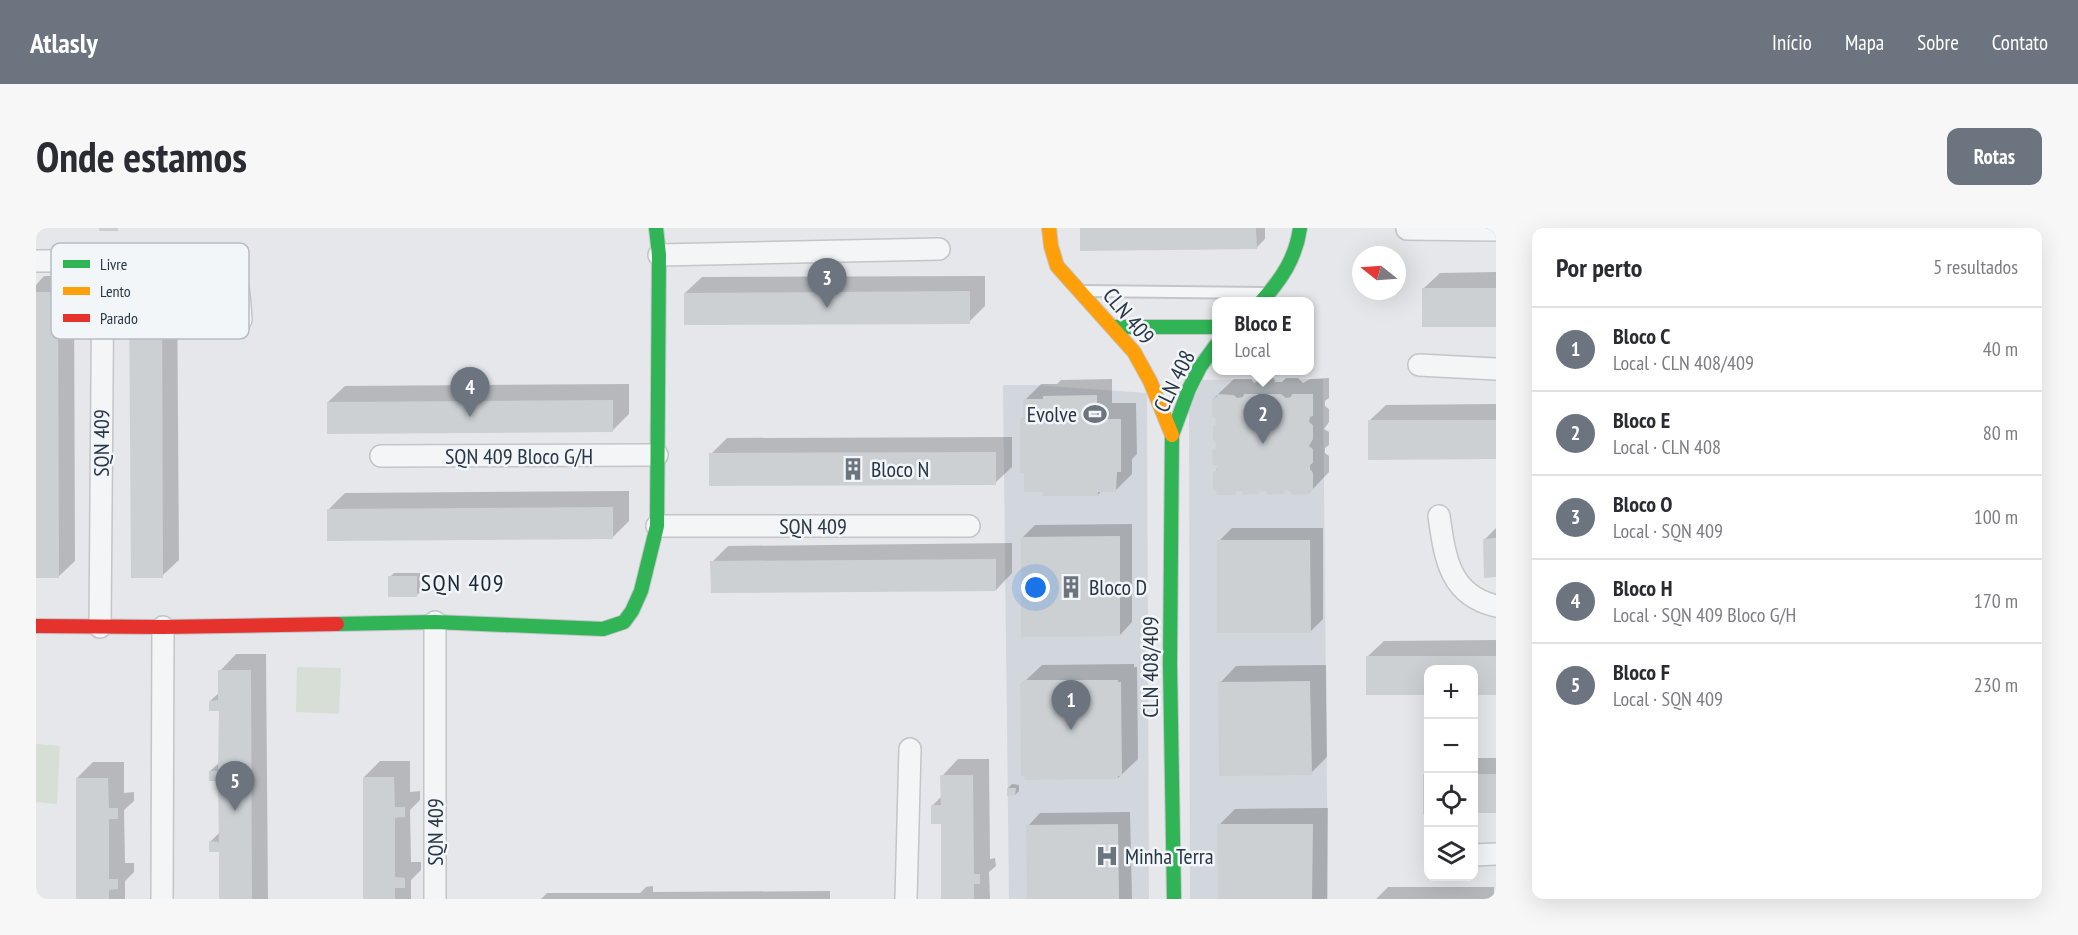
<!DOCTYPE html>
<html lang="pt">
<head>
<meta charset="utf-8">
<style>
	:root { --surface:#fff; --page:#f7f7f7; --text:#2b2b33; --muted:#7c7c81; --line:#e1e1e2; --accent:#6b747f }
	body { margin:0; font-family:"PT Sans Narrow",sans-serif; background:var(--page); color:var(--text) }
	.controls { position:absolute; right:18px; bottom:18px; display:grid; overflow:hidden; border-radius:12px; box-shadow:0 6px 24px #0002 }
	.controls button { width:54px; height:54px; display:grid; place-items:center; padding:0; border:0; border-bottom:2px solid var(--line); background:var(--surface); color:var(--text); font:30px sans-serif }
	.compass { position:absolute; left:1316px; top:18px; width:54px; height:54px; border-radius:50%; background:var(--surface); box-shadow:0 6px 24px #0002; rotate:287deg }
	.you { position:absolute; left:1000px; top:360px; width:21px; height:21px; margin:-15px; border:4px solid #fff; border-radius:50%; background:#1a73e8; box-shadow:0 0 0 9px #1a73e833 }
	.badge { display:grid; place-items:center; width:39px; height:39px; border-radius:50%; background:var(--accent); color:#fff; font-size:20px; font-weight:700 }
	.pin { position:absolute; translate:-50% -50px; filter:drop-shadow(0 2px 3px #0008) }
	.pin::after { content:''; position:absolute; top:32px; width:21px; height:18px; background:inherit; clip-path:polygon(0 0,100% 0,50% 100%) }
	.popup { position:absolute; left:1176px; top:69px; width:102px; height:78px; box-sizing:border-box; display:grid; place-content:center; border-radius:12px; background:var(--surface); filter:drop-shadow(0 2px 4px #0005); font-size:20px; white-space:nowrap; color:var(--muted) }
	.popup b { font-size:22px; color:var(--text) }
	.popup::after { content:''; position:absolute; left:50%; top:100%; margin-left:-12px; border:12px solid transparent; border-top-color:var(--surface) }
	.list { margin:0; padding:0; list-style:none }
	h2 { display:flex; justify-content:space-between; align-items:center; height:78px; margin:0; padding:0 24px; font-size:26px }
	h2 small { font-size:20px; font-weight:400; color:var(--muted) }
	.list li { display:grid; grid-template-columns:39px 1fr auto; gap:18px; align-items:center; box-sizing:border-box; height:84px; padding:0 24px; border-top:2px solid var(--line) }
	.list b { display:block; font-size:22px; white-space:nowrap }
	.list p { margin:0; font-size:20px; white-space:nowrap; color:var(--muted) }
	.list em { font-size:20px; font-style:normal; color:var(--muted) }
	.icon { flex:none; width:33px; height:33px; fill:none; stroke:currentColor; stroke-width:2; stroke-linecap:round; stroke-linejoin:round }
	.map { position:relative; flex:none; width:1460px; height:671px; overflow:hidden; border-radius:12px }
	header { display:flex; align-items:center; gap:36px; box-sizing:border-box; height:84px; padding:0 30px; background:var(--accent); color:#fff }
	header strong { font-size:28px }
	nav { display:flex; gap:33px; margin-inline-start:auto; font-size:21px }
	.intro { display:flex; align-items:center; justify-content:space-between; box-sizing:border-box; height:144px; padding:0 36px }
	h1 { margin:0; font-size:42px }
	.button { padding:15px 27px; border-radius:12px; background:var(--accent); color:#fff; font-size:21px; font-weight:700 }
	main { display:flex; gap:36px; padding:0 36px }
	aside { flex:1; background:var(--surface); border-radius:12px; box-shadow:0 6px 24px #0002 }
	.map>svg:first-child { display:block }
</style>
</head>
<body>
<header>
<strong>Atlasly</strong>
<nav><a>Início</a><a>Mapa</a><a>Sobre</a><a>Contato</a></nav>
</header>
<div class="intro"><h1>Onde estamos</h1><a class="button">Rotas</a></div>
<main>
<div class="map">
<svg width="1460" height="671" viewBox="0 0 1460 671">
	<rect width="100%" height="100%" fill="#e5e7ea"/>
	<path fill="#d2d7dd" d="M1287 151 1292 671H1154L1153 183 1166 152Z
		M967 157H999L1111 165 1113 671H973Z"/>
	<path fill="#d6ded5" d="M261 439 305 440 303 486 260 484Z
		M0 516 24 518 21 576 0 574Z"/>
	<path fill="#0003" d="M1045 0H1229V11L1220 20Z
		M1460 44V97L1387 61 1404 45Z
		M8 48H38L39 333 22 349H0V57Z
		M111 48H141L143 332 126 348 95 64Z
		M949 48V78L933 94 649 65 666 49Z
		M1238 150 1239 154H1246L1250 150H1262L1267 155 1274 151 1293 150V170L1289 173V178L1293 181V194L1288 201 1293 204V217L1289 220V225L1293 228V244L1273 265 1250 261H1206L1179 246 1182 236V190L1178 170 1198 151H1215L1218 155 1226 151Z
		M1076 151V175H1100L1101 226 1096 231V246L1080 262H1066L1062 267 986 191 989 188V172L1005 156H1021L1025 152Z
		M593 156V186L576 203 292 174 309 158Z
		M1460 176V230L1333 193 1350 177Z
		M976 209V239L959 255 675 226 691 210Z
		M593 263V293L576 310 293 281 309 265Z
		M1096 296V394L1084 407 986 310 999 297Z
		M1196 300H1287V391L1274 404 1183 313Z
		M1460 300V348L1449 311Z
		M976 315V345L960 362 676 334 692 318Z
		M358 345H384V364L380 368 354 349Z
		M1460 412V465H1438V442H1392V466H1332L1331 429 1348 413Z
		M200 426H230L232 671H185L184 622 174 614 184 604V552L174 543 184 534V481L174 473 184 464V443Z
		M1098 436V439H1101L1102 531 1082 550 986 456 1006 437Z
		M1290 437 1291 529 1275 545 1184 455 1200 438Z
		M1438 530H1460V584H1438Z
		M922 531H953L954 631 959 630 960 638 953 644 954 671H907L906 594 896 578 906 568V548Z
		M344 533H374V564L384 563V572L374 582 375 634H385V642L375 652V671H328V549Z
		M57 534H88V565L98 564V573L88 582 89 635H98V644L89 653V671H42L41 550Z
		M1392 543V584H1389V547Z
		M976 556 983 557V563L979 567 972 560Z
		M1292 580 1291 671H1183V597L1199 581Z
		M1094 584 1096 671H992V598L1004 585Z
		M617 658V664L794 663V671H505L511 665H604L610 659Z
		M1352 659H1458V671H1340Z"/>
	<path fill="#cdd0d3" d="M63 0H82V3H63Z
		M1044 0H1220L1221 21 1044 23Z
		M1386 60H1460V99H1386Z
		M126 63 127 350H95L93 64Z
		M934 63V96L648 97V65Z
		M0 64H22L23 350H0Z
		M1180 166 1198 167 1201 170 1207 169 1208 166H1222L1223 169 1228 170 1232 166H1245L1250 170 1255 169 1256 166H1277V188L1274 189 1273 194 1277 197V211L1273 218 1277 221V235L1274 237V241L1277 245V262L1273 264V266L1256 267 1255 264 1250 262 1247 266 1232 267 1230 263H1225L1222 266 1208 267 1205 263H1201L1199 267H1181L1180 263H1177V245L1180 243 1181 238 1176 236 1177 221H1179L1180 215 1177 211V198L1179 197 1180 191 1176 188V170L1181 169Z
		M1061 167V191H1085V244H1081L1080 264H1062V268H1007V264H988V245H984V190L987 191V171H1007V168Z
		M577 172V204L291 206V174Z
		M1332 192H1460V231L1332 232Z
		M960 224V257L673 258V225Z
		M577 279V311L291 313V281Z
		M1084 308V408L985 409V309Z
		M1460 310V349L1448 350 1447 311Z
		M1181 312H1274L1275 405H1181Z
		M960 331V363L675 365 674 333Z
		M352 348H381V369H352Z
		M1330 428H1460V467H1438V442H1392V467H1330Z
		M182 442H215L216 671H183V624H173V613L183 614 182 553H173V543H182L183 483H173V473L182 472Z
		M988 452H1082V454H1085L1086 548H1082V551L989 552 988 548H985L984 455H988Z
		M1274 453 1276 547 1183 548 1182 454Z
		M1387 546H1392V586H1387Z
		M1438 546H1460V585H1438Z
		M904 547H937L938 646H944V656H938V671H905V596H895V577H905Z
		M327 549H358L359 579H369V589L359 590V649L369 650V660H359V671H327Z
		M40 550H72L73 580H82V591H73V651H82V661L73 662V671H40Z
		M971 560H980L979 568H971Z
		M1082 596 1083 671H991L990 597Z
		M1181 596H1277L1276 671H1182Z"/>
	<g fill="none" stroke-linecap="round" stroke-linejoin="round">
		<g stroke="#c3c5c8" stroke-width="14">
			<path id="lane" d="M1050 63 1227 65"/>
		</g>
		<g stroke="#c3c5c8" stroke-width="24">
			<path id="street" d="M1371 1 1460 2
				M623 27 903 21
				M0 33 153 32C202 39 202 44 205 92
				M1383 137 1460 141
				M345 228 621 227
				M1403 288C1409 329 1413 367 1460 378
				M621 298H933
				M64 399 67 31
				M1438 627 1460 626
				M126 671 127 399
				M399 671V394
				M870 671 874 521"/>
		</g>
		<g stroke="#c3c5c8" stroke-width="16">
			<path id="fast" d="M1225 74C1245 52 1260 30 1264 0
				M1077 99H1180
				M301 396 399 394 567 401 588 394 596 383 605 363 621 298 623 27 620 0
				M1138 671 1134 436 1136 207 1153 161 1164 139 1180 117"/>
		</g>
		<g stroke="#c3c5c8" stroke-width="16">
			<path id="slow" d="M1013 0 1015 18 1021 38 1098 124 1114 153 1136 207"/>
		</g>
		<g stroke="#c3c5c8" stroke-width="16">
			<path id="jam" d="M0 398 127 399 301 396"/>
		</g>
		<use href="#lane" stroke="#f4f5f7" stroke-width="10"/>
		<use href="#street" stroke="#f4f5f7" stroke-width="21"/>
		<use href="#fast" stroke="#30b455" stroke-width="14"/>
		<use href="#slow" stroke="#ff9f0a" stroke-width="14"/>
		<use href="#jam" stroke="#e5322d" stroke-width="14"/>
	</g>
	<defs>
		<g id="stadium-bare" transform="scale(1.8)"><path d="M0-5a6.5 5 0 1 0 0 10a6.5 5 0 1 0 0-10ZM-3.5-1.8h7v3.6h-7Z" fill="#6b747f" stroke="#f3f6f9" stroke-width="2.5" paint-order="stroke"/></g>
		<g id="building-bare" transform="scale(1.8)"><path d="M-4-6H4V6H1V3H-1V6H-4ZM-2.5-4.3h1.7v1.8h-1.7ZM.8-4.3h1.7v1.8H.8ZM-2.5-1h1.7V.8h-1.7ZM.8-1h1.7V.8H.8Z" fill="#6b747f" stroke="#f3f6f9" stroke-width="2.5" paint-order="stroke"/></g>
		<g id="hospital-bare" transform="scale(1.8)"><path d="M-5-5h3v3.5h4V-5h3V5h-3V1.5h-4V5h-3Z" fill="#6b747f" stroke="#f3f6f9" stroke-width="2.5" paint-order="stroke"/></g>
	</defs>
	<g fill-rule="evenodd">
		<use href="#stadium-bare" x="1059" y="186"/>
		<use href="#building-bare" x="817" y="241"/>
		<use href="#building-bare" x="1035" y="359"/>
		<use href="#hospital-bare" x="1071" y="628"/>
	</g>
	<g text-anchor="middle" stroke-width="5" stroke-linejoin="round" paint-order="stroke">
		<g font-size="22" fill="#293646" stroke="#f3f6f9">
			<text transform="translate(1093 88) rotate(50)" y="8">CLN 409</text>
			<text transform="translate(1138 153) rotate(-64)" y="8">CLN 408</text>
			<text transform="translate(65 215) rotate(-90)" y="8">SQN 409</text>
			<text x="483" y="236">SQN 409 Bloco G/H</text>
			<text x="777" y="306">SQN 409</text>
			<text transform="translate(1114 439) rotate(-90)" y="8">CLN 408/409</text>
			<text transform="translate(399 604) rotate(-90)" y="8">SQN 409</text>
		</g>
		<g font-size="22" fill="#293646" stroke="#f3f6f9" text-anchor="start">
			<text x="1041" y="194" text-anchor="end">Evolve</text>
			<text x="835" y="249">Bloco N</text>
			<text x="1053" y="367">Bloco D</text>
			<text x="1089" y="636">Minha Terra</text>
		</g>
		<g font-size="24" letter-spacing="1.5" fill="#1b2737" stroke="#f3f6f9">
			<text x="427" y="363">SQN 409</text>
		</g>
	</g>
	<rect x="15" y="15" width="198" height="96" rx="9" fill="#f3f6f9" stroke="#b6bcc3" stroke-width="1.5"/>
	<rect x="27" y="32" width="27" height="8" fill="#30b455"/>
	<rect x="27" y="59" width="27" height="8" fill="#ff9f0a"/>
	<rect x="27" y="86" width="27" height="8" fill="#e5322d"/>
	<g font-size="16" fill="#293646">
		<text x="64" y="42">Livre</text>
		<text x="64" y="69">Lento</text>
		<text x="64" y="96">Parado</text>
	</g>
</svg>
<div class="controls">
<button>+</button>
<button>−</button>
<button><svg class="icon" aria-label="locate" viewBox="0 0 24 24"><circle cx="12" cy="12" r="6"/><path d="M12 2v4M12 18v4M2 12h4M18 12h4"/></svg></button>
<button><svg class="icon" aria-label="layers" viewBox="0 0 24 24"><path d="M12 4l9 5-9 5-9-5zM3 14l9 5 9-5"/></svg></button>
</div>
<svg class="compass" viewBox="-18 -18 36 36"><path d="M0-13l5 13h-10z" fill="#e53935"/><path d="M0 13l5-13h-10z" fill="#7c7c81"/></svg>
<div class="you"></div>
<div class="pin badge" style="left:1035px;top:502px">1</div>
<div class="pin badge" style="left:1227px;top:216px">2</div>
<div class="popup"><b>Bloco E</b>Local</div>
<div class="pin badge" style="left:791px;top:80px">3</div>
<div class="pin badge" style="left:434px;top:189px">4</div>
<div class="pin badge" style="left:199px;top:583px">5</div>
</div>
<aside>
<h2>Por perto<small>5 resultados</small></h2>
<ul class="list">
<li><span class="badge">1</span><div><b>Bloco C</b><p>Local · CLN 408/409</p></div><em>40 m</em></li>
<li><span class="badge">2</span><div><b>Bloco E</b><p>Local · CLN 408</p></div><em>80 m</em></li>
<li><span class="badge">3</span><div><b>Bloco O</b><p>Local · SQN 409</p></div><em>100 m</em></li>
<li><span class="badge">4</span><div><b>Bloco H</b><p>Local · SQN 409 Bloco G/H</p></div><em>170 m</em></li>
<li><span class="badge">5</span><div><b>Bloco F</b><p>Local · SQN 409</p></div><em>230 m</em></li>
</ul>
</aside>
</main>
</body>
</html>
